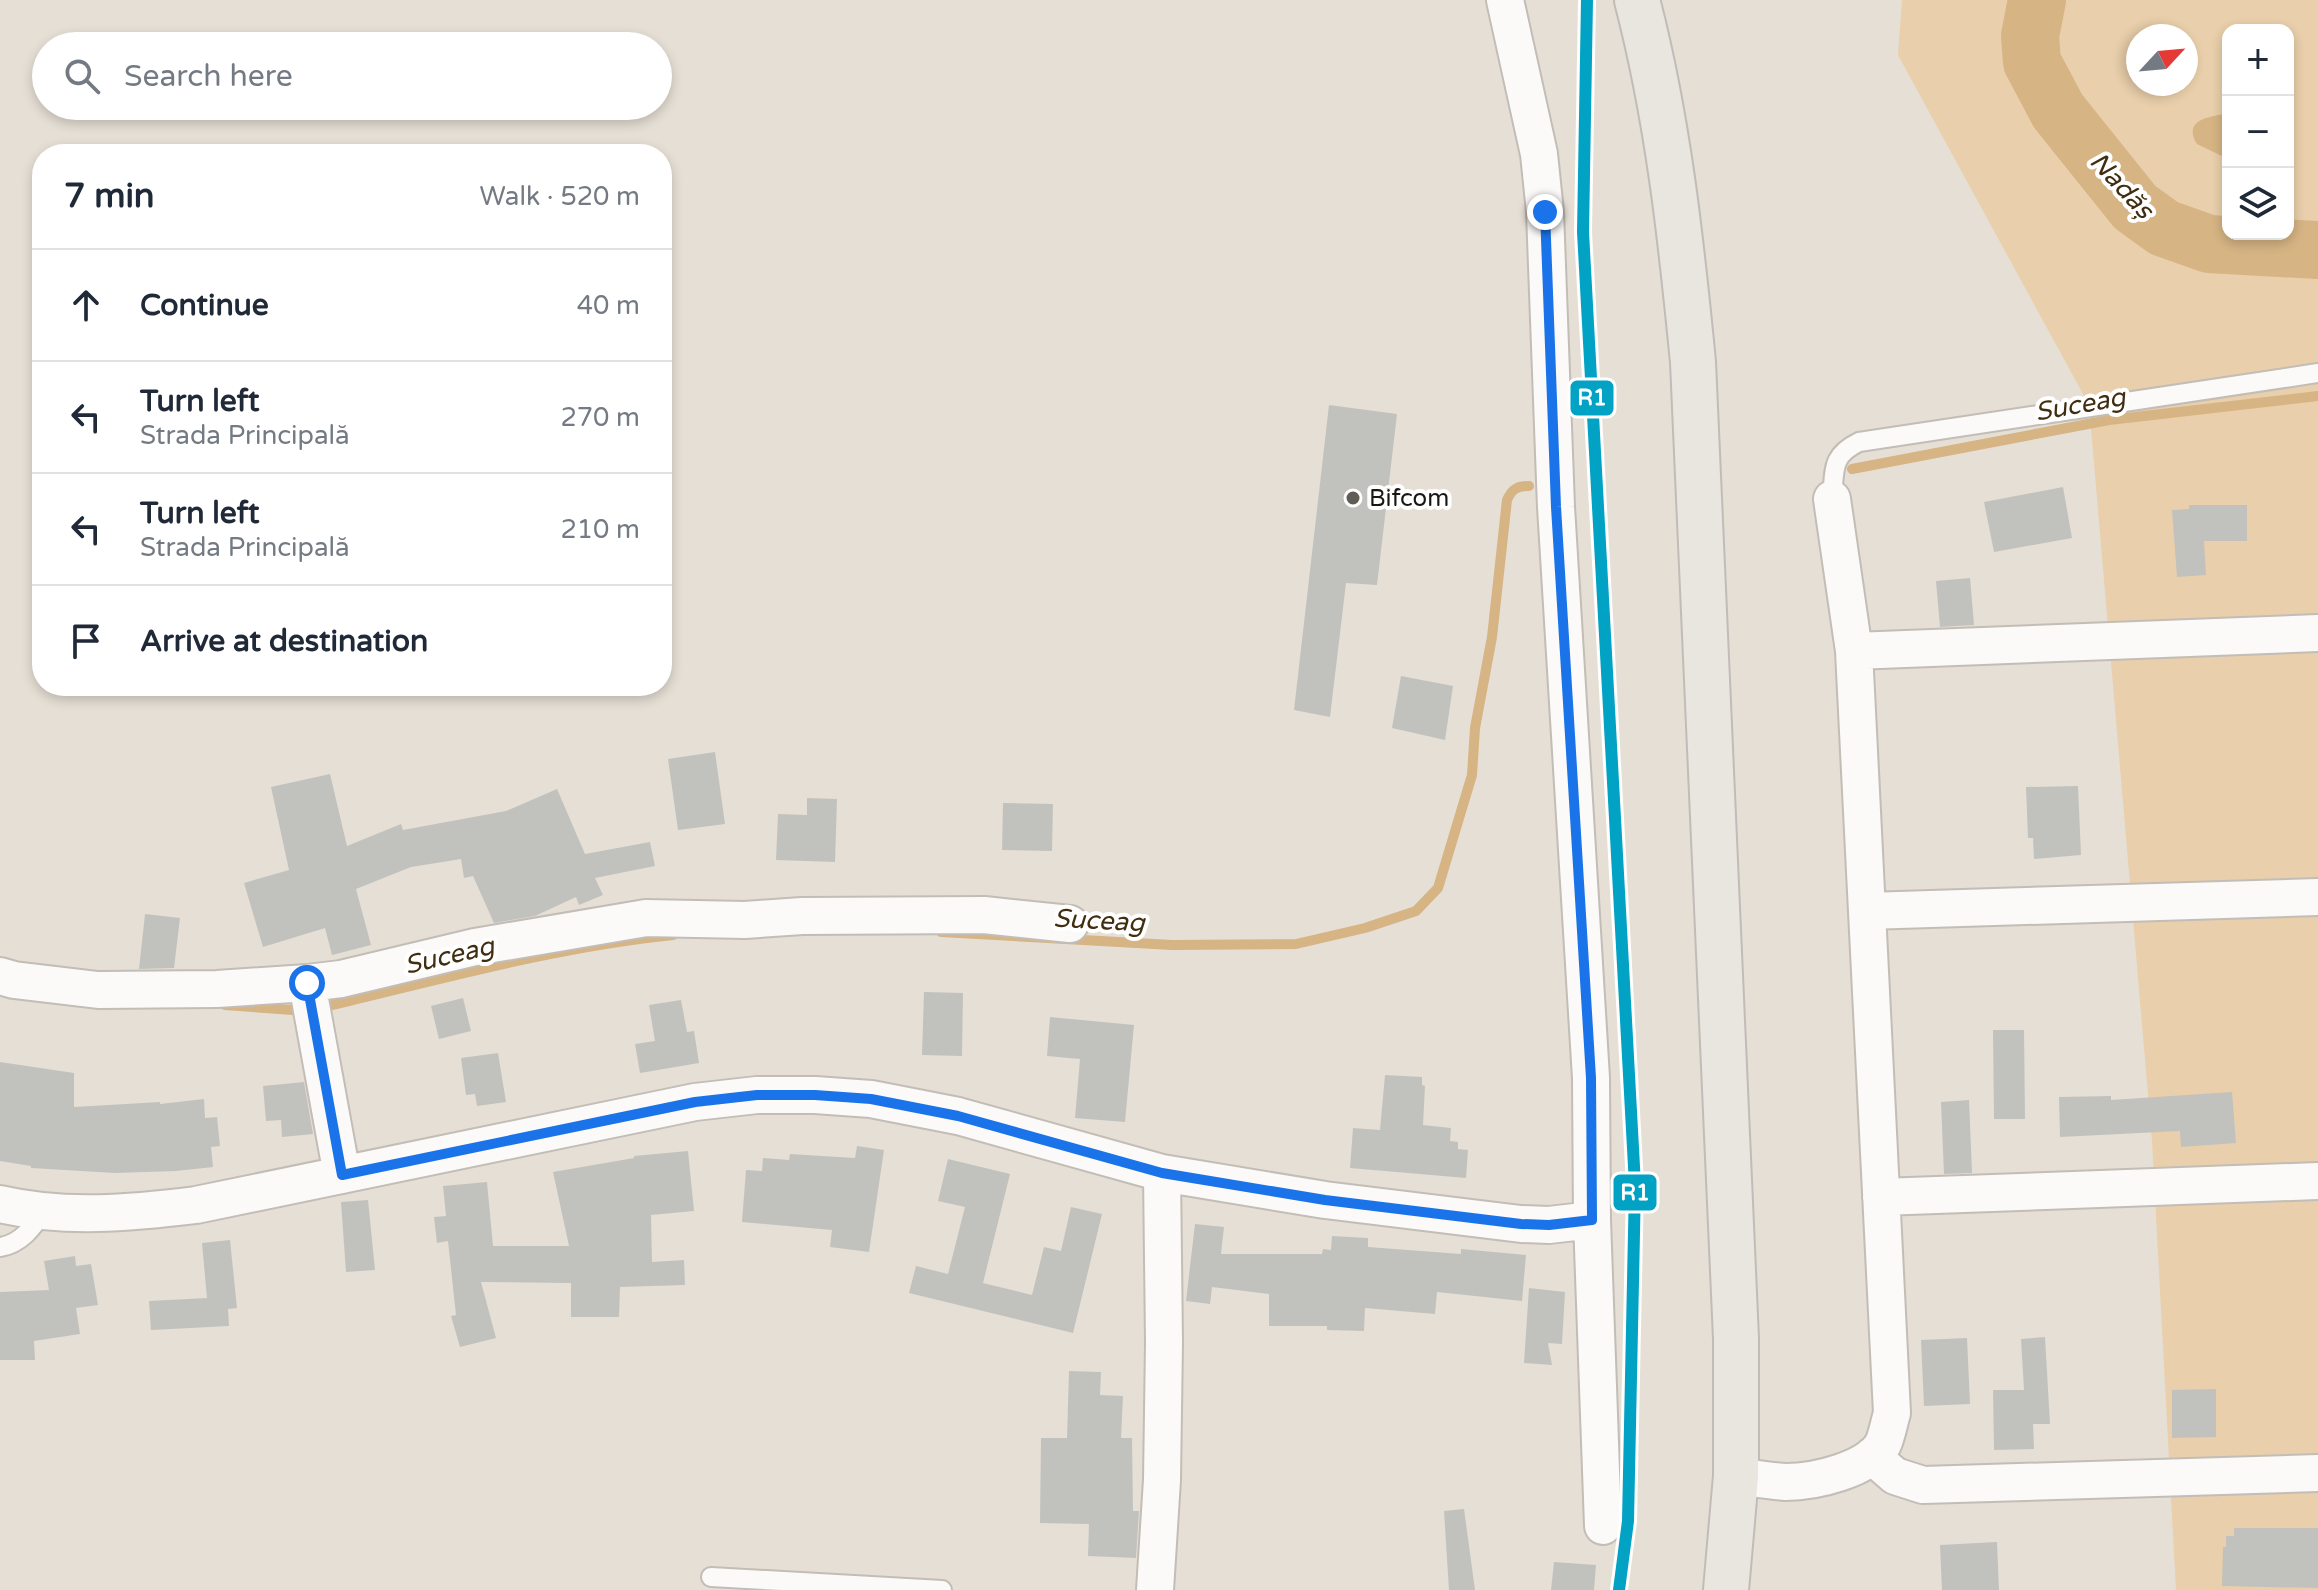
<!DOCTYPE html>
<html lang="en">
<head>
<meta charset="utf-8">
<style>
	:root { --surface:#fff; --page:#f6f6f7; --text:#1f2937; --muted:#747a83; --line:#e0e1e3 }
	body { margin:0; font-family:"Varela Round",sans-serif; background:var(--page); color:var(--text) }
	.controls { position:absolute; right:24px; top:24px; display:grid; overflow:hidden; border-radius:16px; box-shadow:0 4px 12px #0003 }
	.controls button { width:72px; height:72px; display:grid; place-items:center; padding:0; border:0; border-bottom:2px solid var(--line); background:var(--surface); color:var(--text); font:40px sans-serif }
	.compass { position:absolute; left:2126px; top:24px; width:72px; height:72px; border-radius:50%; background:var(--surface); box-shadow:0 4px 12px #0003; rotate:64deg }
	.stop { position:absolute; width:24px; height:24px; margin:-18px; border:6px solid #1a73e8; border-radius:50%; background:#fff }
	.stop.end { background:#1a73e8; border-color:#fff; box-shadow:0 2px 8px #0008 }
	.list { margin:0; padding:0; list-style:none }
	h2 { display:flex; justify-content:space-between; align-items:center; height:104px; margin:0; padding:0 32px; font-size:34px }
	h2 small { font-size:26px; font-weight:400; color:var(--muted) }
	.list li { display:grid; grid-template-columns:52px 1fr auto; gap:24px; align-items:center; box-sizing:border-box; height:112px; padding:0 32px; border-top:2px solid var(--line) }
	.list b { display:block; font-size:30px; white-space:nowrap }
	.list p { margin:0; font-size:26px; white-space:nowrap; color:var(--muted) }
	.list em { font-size:26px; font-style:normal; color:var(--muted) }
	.icon { flex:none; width:44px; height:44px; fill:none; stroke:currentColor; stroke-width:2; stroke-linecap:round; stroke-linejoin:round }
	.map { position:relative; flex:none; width:2318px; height:1590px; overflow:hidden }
	.search { position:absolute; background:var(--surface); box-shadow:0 4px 12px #0003; left:32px; top:32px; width:640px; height:88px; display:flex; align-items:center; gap:20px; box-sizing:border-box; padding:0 28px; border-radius:44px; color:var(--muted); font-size:30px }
	.panel { position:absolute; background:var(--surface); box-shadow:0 4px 12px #0003; left:32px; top:144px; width:640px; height:552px; border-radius:32px }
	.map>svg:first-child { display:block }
</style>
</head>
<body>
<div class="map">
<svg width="2318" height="1590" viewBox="0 0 2318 1590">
	<rect width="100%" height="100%" fill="#e6dfd5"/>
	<path fill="#e9cfab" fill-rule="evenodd" d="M1902 0H2318V1590H2176L2152 1141 2089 405 1898 55ZM2228 30H2288V234H2228ZM2138 36H2186V84H2138Z"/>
	<path fill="#d6b484" d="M2228 113V159L2197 144C2182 118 2212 117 2228 113Z"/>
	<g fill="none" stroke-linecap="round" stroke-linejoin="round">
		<path stroke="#d6b484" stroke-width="10" d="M1852 469 2109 420 2318 396
			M941 932 1172 945 1296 944 1365 928 1416 911 1438 888 1472 775 1475 728 1492 637 1507 500C1512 489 1517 486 1529 486
			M225 1005 293 1010 328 1006C442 979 556 947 673 935"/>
		<path stroke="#d6b484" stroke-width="58" d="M2037 0 2030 36 2032 62 2058 111 2135 207 2164 228 2209 244 2318 250"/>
	</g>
	<path fill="#c1c2be" d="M1329 405 1397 414 1377 585 1346 583 1330 717 1294 710Z
		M2063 487 2072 538 1994 552 1984 502Z
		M2189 505H2247V541H2204L2206 575 2177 577 2172 510 2189 509Z
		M1970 578 1974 625 1940 627 1936 581Z
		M1401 676 1453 686 1445 740 1392 728Z
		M715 752 725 824 678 830 668 759Z
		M330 774 347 846 401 824 403 830 506 811 557 789 585 854 650 842 655 866 595 878 603 895 579 905 576 897 535 916 494 923 473 876 464 878 461 859 411 867 356 889 371 945 332 955 325 928 263 947 244 883 289 870 271 787Z
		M2078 786 2081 855 2034 859 2033 838H2028L2026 787Z
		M807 798 837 799 835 862 776 860 778 814 807 815Z
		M1003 803 1053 804 1052 851 1002 850Z
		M145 914 180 918 174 968 139 969Z
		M924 992 963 993 962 1056 922 1055Z
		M463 998 471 1031 439 1039 431 1006Z
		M681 1000 687 1032 694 1031 699 1063 640 1073 635 1044 655 1041 649 1005Z
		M1050 1017 1134 1025 1125 1122 1075 1118 1080 1059 1047 1056Z
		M1993 1030H2024L2025 1119H1994Z
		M498 1053 506 1102 477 1106 475 1094 466 1095 461 1058Z
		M0 1062 74 1073V1107L160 1102V1104L204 1099 205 1118 217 1117 220 1146 211 1147 213 1167 176 1171 115 1173 31 1168V1166L0 1161Z
		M1385 1075 1422 1077V1085L1425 1086 1423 1125 1451 1128 1450 1141 1458 1142V1149L1468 1150 1466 1178 1350 1168 1353 1128 1380 1130Z
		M304 1082 313 1134 282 1137 281 1120 266 1121 263 1086Z
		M2232 1092 2236 1143 2181 1147 2180 1131 2060 1137 2059 1097 2111 1096V1100Z
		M1969 1100 1972 1173 1944 1174 1941 1102Z
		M857 1146 884 1150 869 1252 830 1247 832 1230 742 1222 746 1170 762 1171 763 1158 789 1160 790 1154 855 1158Z
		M688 1151 694 1211 651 1215 652 1262 684 1260 685 1285 620 1287 619 1317H571V1283L481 1282 496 1338 460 1347 451 1316 456 1315 448 1241 437 1243 434 1217 446 1216 443 1186 487 1182 493 1246H569L553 1172 634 1158V1156Z
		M948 1159 1010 1174 983 1283 1032 1295 1044 1247 1061 1251 1071 1207 1102 1214 1073 1333 909 1293 916 1266 948 1274 965 1207 938 1201Z
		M368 1200 375 1270 346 1272 341 1202Z
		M1195 1224 1224 1227 1221 1254H1322L1323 1249 1331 1250 1332 1236 1368 1238V1247L1461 1254V1249L1526 1255 1522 1301 1437 1292 1435 1314 1365 1308 1364 1331 1327 1330V1326H1269V1294L1212 1287 1210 1304 1186 1301Z
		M230 1240 237 1308 228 1309 229 1326 151 1330 149 1301 207 1298 202 1243Z
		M75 1256 76 1266 91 1264 98 1305 76 1308 80 1334 34 1341 35 1360H0V1292L49 1290 44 1261Z
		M1529 1288 1565 1292 1562 1344 1548 1343 1552 1365 1524 1363Z
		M2045 1337 2050 1424H2033L2034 1449 1994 1450 1993 1390H2024L2021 1339Z
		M1967 1338 1970 1404 1924 1406 1921 1340Z
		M1069 1371 1101 1372 1100 1395 1123 1396 1121 1438H1132L1133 1511H1139L1136 1558 1088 1556 1089 1524 1040 1523 1041 1438H1067Z
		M2216 1389V1437L2172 1438V1390Z
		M1464 1509 1475 1590H1449L1444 1511Z
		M2234 1528H2318V1588L2222 1586 2223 1547H2226V1536H2234Z
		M1997 1542 1999 1590H1942L1940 1545Z
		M1554 1562 1596 1565 1594 1590H1551Z"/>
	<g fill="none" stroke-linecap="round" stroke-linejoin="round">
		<g stroke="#c2bdb6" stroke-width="22">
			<path id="lane" d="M1832 499C1835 471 1830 456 1859 442L2318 373
				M0 1247C21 1244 33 1227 44 1211
				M711 1577 942 1590"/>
		</g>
		<g stroke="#c2bdb6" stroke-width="40">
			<path id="street" d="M1854 651 2318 633
				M1867 911 2318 897
				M0 976 14 980 98 990 217 989 307 983 341 979 475 947 646 918 745 920 802 916 984 915 1070 924
				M307 983 342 1175
				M1881 1197 2318 1181
				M0 1204C64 1219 131 1213 196 1205L695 1102 757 1095H815L871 1099 958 1116 1162 1173 1325 1200 1521 1224 1549 1225 1592 1220 1591 1078 1556 507 1545 212 1539 154 1505 0
				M1592 1220 1603 1526
				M1872 1456 1895 1476 1923 1485 2318 1473
				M1736 1476C1752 1478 1770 1481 1786 1482 1814 1482 1868 1470 1883 1444 1887 1435 1889 1423 1892 1413L1854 651 1832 499
				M1155 1590 1162 1480 1164 1342 1162 1173"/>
		</g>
		<g stroke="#c0bcb7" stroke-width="48">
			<path id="primary" d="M1637 0C1668 119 1681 239 1693 362L1736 1339V1476L1726 1590"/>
		</g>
		<use href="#lane" stroke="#fbfaf9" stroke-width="18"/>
		<use href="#street" stroke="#fbfaf9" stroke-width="36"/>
		<use href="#primary" stroke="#e9e5df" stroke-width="44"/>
		<g stroke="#fff" stroke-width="18">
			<path id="rail-1" d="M1587 0 1583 232 1635 1185 1628 1521 1619 1590"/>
		</g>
		<use href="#rail-1" stroke="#01a2c4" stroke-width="12"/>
	</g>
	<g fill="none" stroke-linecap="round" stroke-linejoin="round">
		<path stroke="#1a73e8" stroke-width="10" d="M307 983 342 1175 695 1102 757 1095H815L871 1099 958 1116 1162 1173 1325 1200 1521 1224 1549 1225 1592 1220 1591 1078 1556 507 1545 212"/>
	</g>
	<circle fill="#615c55" stroke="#fff" stroke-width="3" cx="1353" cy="498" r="8"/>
	<g text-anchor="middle" stroke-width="8" stroke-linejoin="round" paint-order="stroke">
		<g font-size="24" fill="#1a1610" stroke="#fff" text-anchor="start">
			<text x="1369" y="506">Bifcom</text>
		</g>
		<g font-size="26" font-style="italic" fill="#412e11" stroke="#fff">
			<text transform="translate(2122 185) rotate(47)" y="9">Nadăș</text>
			<text transform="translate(2080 404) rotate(-10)" y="9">Suceag</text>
			<text transform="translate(1099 920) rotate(3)" y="9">Suceag</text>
			<text transform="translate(449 955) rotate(-13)" y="9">Suceag</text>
		</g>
	</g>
	<g stroke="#fff" stroke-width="3">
		<rect x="1569" y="379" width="46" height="38" rx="8" fill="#01a2c4"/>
		<rect x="1612" y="1173" width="46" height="39" rx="8" fill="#01a2c4"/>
	</g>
	<g font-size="22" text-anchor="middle" font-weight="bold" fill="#fff">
		<text x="1592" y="405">R1</text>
		<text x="1635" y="1200">R1</text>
	</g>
</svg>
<div class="controls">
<button>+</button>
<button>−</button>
<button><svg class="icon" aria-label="layers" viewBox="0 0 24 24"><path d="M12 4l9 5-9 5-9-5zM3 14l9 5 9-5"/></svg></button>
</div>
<svg class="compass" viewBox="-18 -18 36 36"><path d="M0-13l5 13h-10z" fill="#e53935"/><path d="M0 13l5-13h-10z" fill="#747a83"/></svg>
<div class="stop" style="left:307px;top:983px"></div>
<div class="stop end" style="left:1545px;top:212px"></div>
<div class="search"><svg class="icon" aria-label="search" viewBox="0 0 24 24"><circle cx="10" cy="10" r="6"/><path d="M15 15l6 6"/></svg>Search here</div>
<section class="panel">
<h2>7 min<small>Walk · 520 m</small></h2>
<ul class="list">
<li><svg class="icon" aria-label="ahead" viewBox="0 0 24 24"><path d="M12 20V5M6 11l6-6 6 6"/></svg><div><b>Continue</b></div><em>40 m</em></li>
<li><svg class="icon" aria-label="left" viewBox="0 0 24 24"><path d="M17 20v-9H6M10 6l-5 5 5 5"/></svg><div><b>Turn left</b><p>Strada Principală</p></div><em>270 m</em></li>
<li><svg class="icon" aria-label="left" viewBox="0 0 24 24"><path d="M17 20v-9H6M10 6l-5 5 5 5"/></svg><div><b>Turn left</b><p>Strada Principală</p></div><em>210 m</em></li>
<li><svg class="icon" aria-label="arrive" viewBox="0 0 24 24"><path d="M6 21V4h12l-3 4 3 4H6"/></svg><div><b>Arrive at destination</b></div></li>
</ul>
</section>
</div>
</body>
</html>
